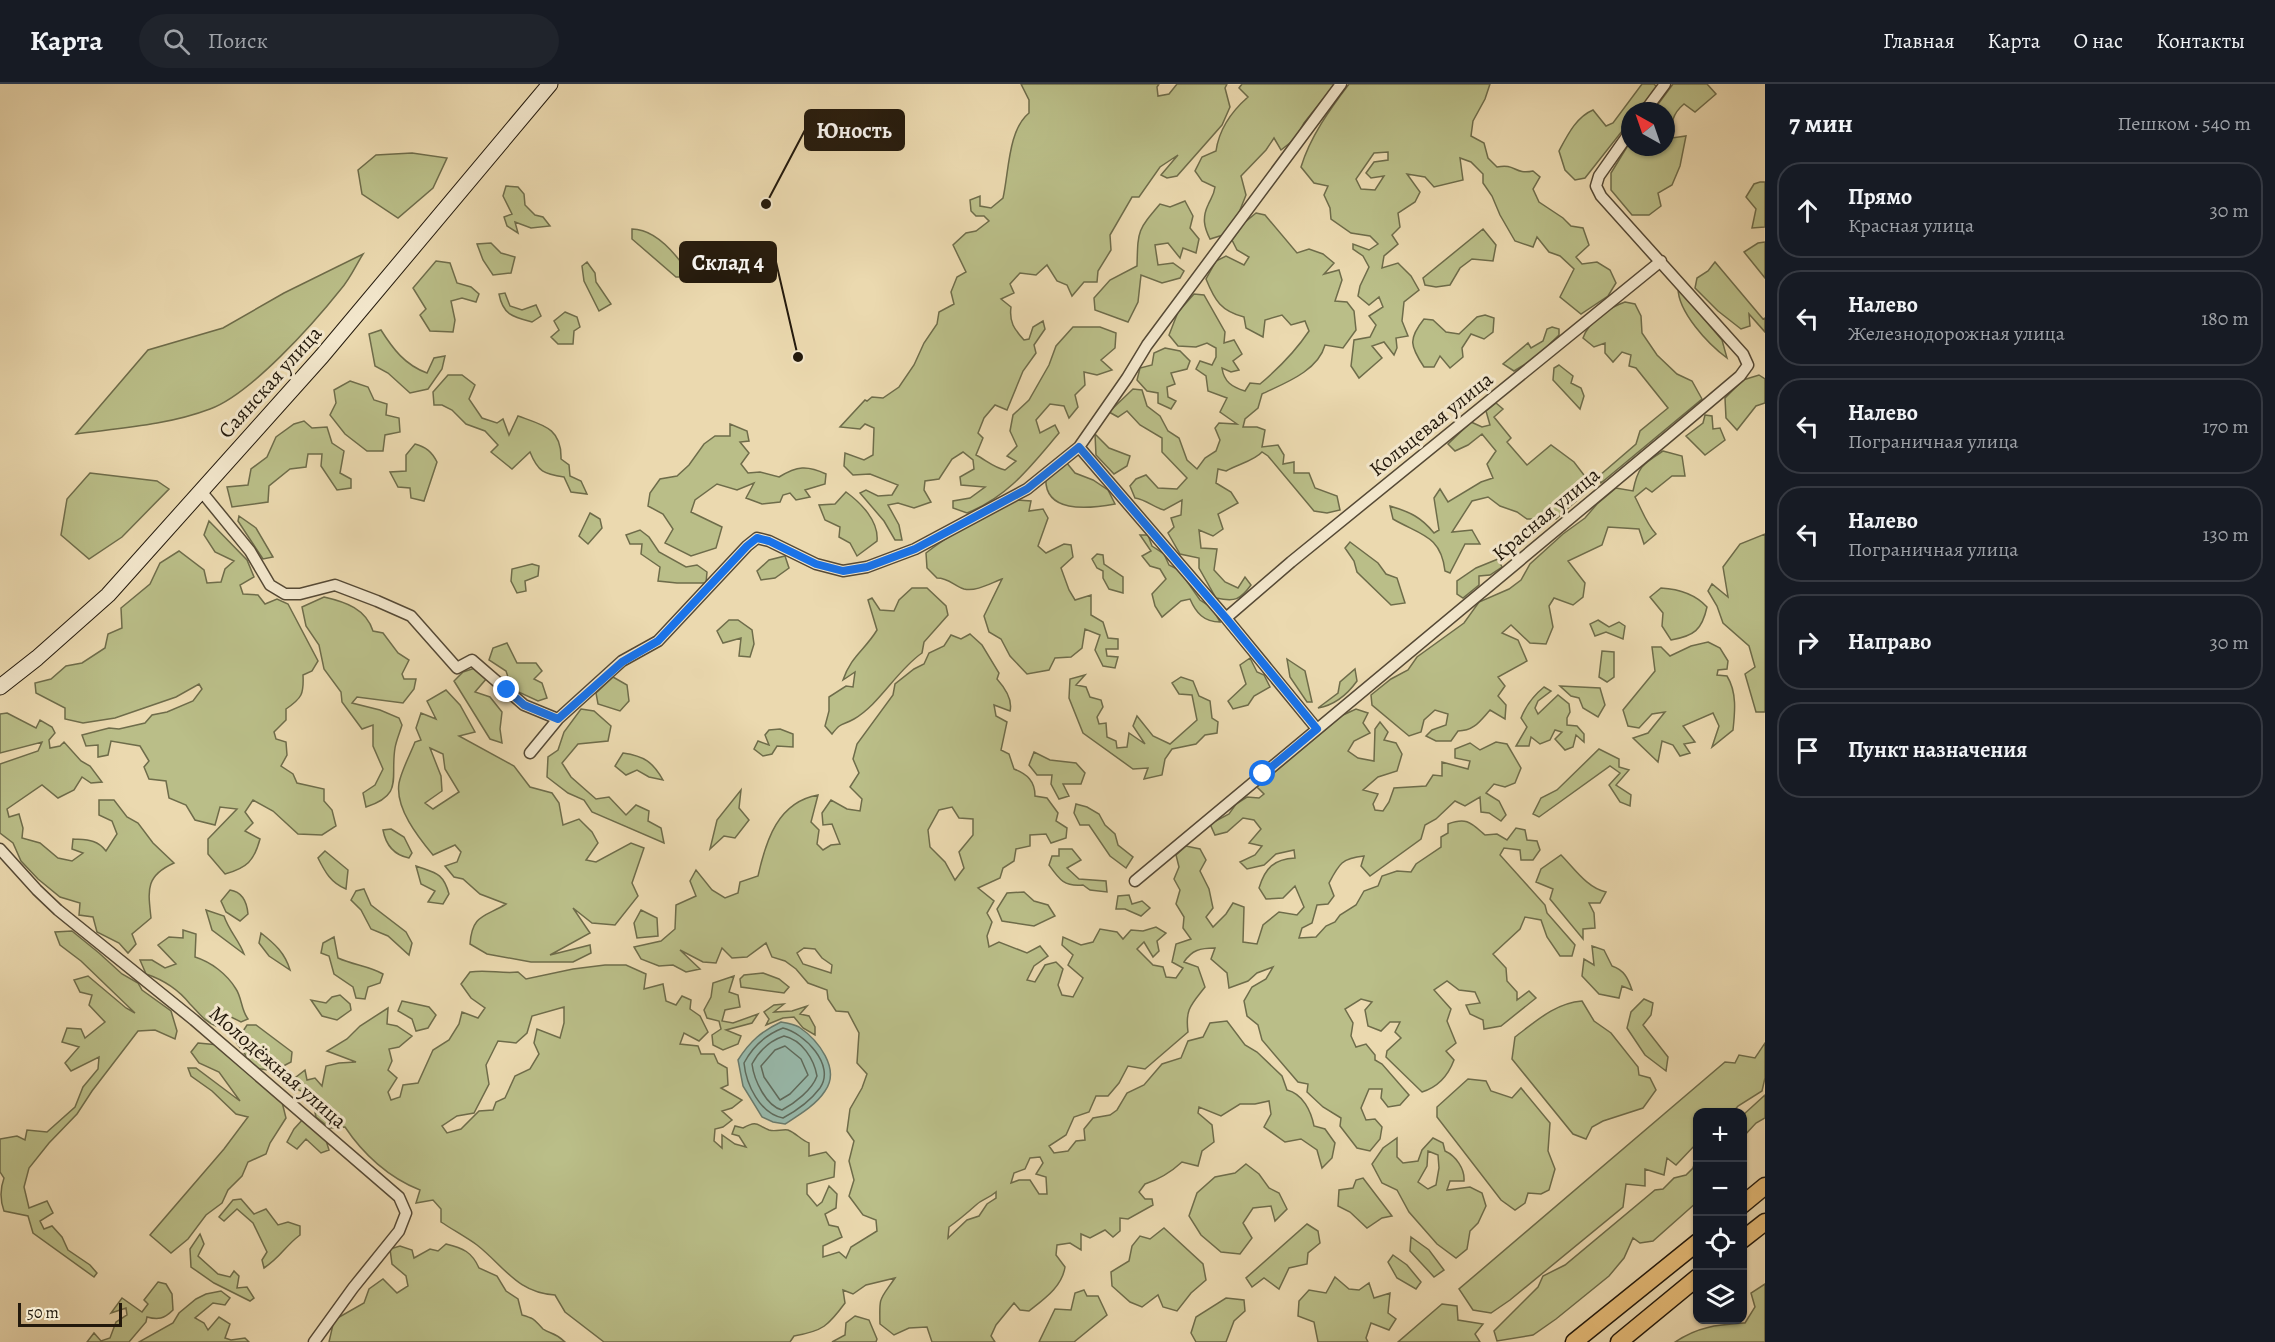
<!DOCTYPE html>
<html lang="ru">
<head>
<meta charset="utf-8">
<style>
	:root { --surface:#171b24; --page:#20242c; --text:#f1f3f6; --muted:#9ea1a6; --line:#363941 }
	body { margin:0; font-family:Alegreya,serif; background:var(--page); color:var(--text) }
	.controls { position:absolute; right:18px; bottom:18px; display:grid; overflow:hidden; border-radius:12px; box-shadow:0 2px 4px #0004 }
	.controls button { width:54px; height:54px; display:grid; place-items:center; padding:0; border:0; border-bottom:2px solid var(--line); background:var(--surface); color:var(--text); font:30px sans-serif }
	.compass { position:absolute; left:1621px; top:18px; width:54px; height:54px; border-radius:50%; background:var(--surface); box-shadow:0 2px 4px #0004; rotate:320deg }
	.scale { position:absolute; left:18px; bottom:15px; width:104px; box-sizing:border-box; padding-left:6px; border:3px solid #23190c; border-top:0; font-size:16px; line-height:21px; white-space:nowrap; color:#23190c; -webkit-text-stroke:4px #f2e6cb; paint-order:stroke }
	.stop { position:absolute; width:18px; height:18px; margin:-14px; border:4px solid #1a73e8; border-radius:50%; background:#fff }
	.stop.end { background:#1a73e8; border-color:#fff; box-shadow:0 2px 6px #0008 }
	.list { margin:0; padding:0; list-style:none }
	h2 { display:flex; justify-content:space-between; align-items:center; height:78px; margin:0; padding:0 24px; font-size:26px }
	h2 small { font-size:20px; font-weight:400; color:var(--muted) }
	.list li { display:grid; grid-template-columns:39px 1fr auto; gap:18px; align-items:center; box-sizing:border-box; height:96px; margin:0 12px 12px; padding:0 12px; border:2px solid var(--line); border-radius:24px }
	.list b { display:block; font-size:22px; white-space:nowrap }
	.list p { margin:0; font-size:20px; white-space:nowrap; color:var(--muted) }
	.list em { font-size:20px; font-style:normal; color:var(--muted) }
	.icon { flex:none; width:33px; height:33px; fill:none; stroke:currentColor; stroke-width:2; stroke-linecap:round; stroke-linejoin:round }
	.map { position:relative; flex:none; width:1765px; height:1258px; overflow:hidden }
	header { display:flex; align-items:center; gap:36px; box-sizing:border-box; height:84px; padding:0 30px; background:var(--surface); border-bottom:2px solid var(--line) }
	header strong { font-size:28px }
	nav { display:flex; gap:33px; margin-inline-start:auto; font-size:21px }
	.search { width:420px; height:54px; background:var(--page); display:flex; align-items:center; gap:15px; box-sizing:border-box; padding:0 21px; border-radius:33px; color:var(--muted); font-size:22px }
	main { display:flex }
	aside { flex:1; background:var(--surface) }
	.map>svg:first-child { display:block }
</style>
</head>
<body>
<header>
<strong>Карта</strong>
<div class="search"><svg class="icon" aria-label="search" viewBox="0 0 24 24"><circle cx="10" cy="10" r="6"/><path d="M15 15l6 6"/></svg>Поиск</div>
<nav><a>Главная</a><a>Карта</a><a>О нас</a><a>Контакты</a></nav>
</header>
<main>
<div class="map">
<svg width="1765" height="1258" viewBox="0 0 1765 1258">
	<rect width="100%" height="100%" fill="#ebd9af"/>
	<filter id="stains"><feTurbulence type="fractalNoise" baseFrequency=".00333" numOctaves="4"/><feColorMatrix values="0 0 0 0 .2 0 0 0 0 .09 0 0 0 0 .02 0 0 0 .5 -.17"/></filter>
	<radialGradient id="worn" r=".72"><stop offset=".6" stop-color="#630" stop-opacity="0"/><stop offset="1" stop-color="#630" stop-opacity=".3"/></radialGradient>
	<path fill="#babe88" stroke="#6e6c4a" stroke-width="1.5" fill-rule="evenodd" d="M1021 0H1159L1157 3 1158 12 1169 10 1177 0H1227L1225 4 1230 23 1222 41 1177 92 1167 94 1161 91 1178 71 1160 83 1139 113H1132L1110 151 1111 166 1098 187 1097 198H1084L1072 212 1067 201 1057 197 1047 181 1036 191 1020 189 1010 200 1014 209 1001 215 1011 223C1009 238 1014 245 1024 256L1029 255 1033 243 1043 237 1045 245 1034 261 1036 269 1023 287 1007 326 995 321 984 334 978 349 983 354 976 371C986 376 993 383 1005 386L1016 377 1007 372 1017 362 1010 347 1013 331 1029 316 1049 281 1056 262 1073 243H1100L1116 249 1115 264 1101 276 1112 286 1097 291 1084 288 1085 301 1075 311 1078 323 1069 334 1064 322 1050 320 1036 336 1040 349 1055 341 1059 349C1030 383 1009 412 967 429L953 424V417L970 414 985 403 961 401 960 393 974 385 973 376 963 368 952 375 939 395 925 397 924 406 931 418 914 424 898 419 888 421 899 441 902 456H895L884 437 860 409 866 406 878 412 892 411 898 401 870 390 853 391 844 382 845 369 864 376 873 371 874 344 865 340 860 345 840 343 865 316 867 317 872 313 883 314 899 303 914 281 924 259 937 240 939 228 954 220 951 208 957 193 966 188 953 161 966 149 976 147 989 137 984 132H976L971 127 970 116 980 112V122L991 124 1003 114C1009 88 1008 46 1029 29V16Z
		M1242 0H1335L1304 39 1295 55 1281 66 1274 54 1266 66 1241 92 1246 111 1238 131 1223 151 1210 155C1204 143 1202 134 1208 121 1211 114 1214 111 1215 103L1202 97 1195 87 1202 73 1216 67C1219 46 1232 27 1248 13L1239 4Z
		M1349 0H1490L1485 15 1473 37 1471 52 1484 59 1488 74 1497 83C1516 79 1514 91 1533 87L1540 93 1533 105 1539 118 1563 134 1571 142 1583 144 1589 161 1576 173 1582 180 1597 178 1610 186 1616 199 1608 212 1581 230 1560 213 1574 185 1560 172 1549 168 1537 153 1533 163 1515 157 1500 131 1492 112 1483 99V90L1471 78 1460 74 1463 96 1434 103 1425 93 1407 90 1420 108 1415 118 1398 129 1400 143 1392 151 1398 160 1384 172 1382 184 1398 179 1411 192 1419 206 1404 218 1402 237 1408 252 1396 254 1397 264 1394 271 1384 258 1372 262 1382 274 1359 294 1351 282 1354 256 1370 253 1376 241 1369 232 1383 223 1379 213 1369 221 1358 212 1360 202 1369 183 1363 172 1353 165V160L1369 166 1378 160 1370 152 1351 149 1331 135 1330 124 1324 111 1328 102 1314 99 1301 83C1310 53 1330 25 1349 0ZM1388 68V76L1374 78 1366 89 1371 94 1384 92 1375 106 1361 105 1356 95 1374 69Z
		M1642 0H1654L1657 3 1638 27H1630V37L1585 94 1575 96 1565 86 1559 67C1567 52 1576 33 1593 26L1606 42 1613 39Z
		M1673 0H1707L1716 10 1695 28 1684 20C1672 30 1671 39 1672 54L1686 52 1680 82 1672 101 1658 109 1661 122 1649 131H1632L1611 106V89L1630 58V63H1666V27H1653Z
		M412 69 447 74 433 104 398 134 362 110 358 86 376 71Z
		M1760 98H1765V143L1752 144 1756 125 1746 113 1754 100Z
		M506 102 518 103 524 110 525 121 535 131 543 133 550 142 531 144 515 138 518 149 507 142 504 133 512 130 503 112Z
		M1185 117 1193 132 1190 144 1199 155 1196 169 1183 164 1180 174 1168 159 1155 161 1158 181 1173 179 1184 187 1180 194 1162 199 1141 191 1138 218 1128 238 1095 226 1094 214 1110 196 1137 182C1138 146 1137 147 1160 120L1170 123Z
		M1256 129 1265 131 1297 169 1309 165 1323 170 1334 179 1324 190 1339 186 1342 196 1335 217 1347 218 1354 227 1356 246 1343 264 1325 261C1318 287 1285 299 1262 310L1258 324 1245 335 1243 343H1257L1265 346 1262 363 1278 361 1284 371 1283 380 1294 378V389H1309L1315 404 1337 412 1340 426 1327 429 1314 427 1268 372 1262 368C1254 377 1238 380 1226 387L1218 385 1216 399 1231 408 1238 419 1218 430 1223 445 1213 452 1199 446 1201 464 1217 465 1214 486 1225 498 1238 504 1245 493 1251 501C1240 516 1235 518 1216 514L1199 484V474L1180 470 1168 449 1174 443 1171 434 1181 431 1182 416 1164 426C1153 423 1147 416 1135 414L1130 402 1136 395 1146 391 1158 404 1177 405 1187 394 1162 368V354L1140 341 1127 327 1118 333 1109 328 1133 305 1142 306 1147 322 1160 332 1168 347 1179 354 1187 376 1197 385 1205 374 1216 367 1220 356 1215 344 1219 339 1237 340 1220 328 1227 314 1208 307 1206 292 1196 285 1200 277 1212 281 1216 273V264L1207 259 1196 263 1178 262 1169 251 1178 228 1194 210 1204 211 1225 248 1224 259 1234 256 1242 270 1233 277 1239 286 1231 288 1222 284C1224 298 1232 303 1245 307L1250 299 1260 300C1279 284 1295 268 1309 247L1305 237 1291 241 1282 231 1265 236 1263 253 1246 244 1244 233C1221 227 1215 217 1206 195L1216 177 1226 172 1244 181 1249 173 1237 166 1232 156 1244 139Z
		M632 145C655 145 674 168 686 185L685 193H676L632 155Z
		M1483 145 1496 161 1493 177 1472 175 1460 184 1450 201 1436 203 1425 201 1423 194Z
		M1765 158V194L1744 168 1758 159Z
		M491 159 501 169 515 173 511 189 493 191 483 176 477 160Z
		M363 170C356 181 350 195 341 205 314 239 251 310 210 325 168 341 121 344 76 350L148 266 223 244 284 209Z
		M436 177 450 179 457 199 471 203 479 210 476 218 462 214 451 217 455 236 453 248 430 247 420 231 426 225 413 204Z
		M587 178 595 189 596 198 611 220 599 227 584 197 582 182Z
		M1715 178 1763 235 1765 234V248L1749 230 1750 242 1741 245 1718 227 1695 204 1697 194 1708 187Z
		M1678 204 1722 256 1727 274C1708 260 1678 228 1678 204Z
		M505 209 510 222 522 226 536 221 541 232 532 238C513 233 503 231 499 210Z
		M1625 218 1635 220 1641 232 1642 249 1657 271 1677 290 1692 297 1702 315 1601 399 1599 392 1636 360 1640 347 1668 324 1636 284 1629 282 1631 271 1622 268 1613 278 1605 269V259L1594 263 1583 254C1589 237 1608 224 1625 218Z
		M565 228 577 233 580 243 574 247 573 260H558L551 253 559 246 554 237Z
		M1485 231 1494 234 1493 248 1484 255 1471 250 1462 264 1463 273 1450 284 1440 272 1434 283H1424C1410 262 1408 255 1424 235L1433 236 1446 248 1459 250 1477 233Z
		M1552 243 1559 245V251L1535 274 1514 287 1503 280 1528 259 1531 264 1543 257 1547 245Z
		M381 246C393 265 405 281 427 289L434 274 445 272 442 285 428 305 410 309 388 289 375 282 369 250Z
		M1165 264 1180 267 1190 277 1187 285 1171 289 1175 300 1167 303 1168 313 1176 317 1171 325 1158 319V309L1147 307 1137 296 1140 284 1152 281 1154 269Z
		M1559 281 1573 292 1571 299 1581 304 1584 312 1580 325 1553 296 1554 284Z
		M448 291H462L475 301 469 315 482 334 497 339 503 335 509 351 518 332C543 341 562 344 561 375L569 381 570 392 581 397 587 410 571 408 564 393C544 390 538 388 530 368L512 385 491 368 498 361 485 347 466 340 452 326 442 321H434L433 308Z
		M1759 291 1765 295V319L1756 322 1737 346 1726 334 1725 314 1743 296Z
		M350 297 368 303 374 316 387 320 386 331 399 334 400 348 385 351 383 367H367L345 350 330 331 336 319 334 306Z
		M1496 319 1503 325 1494 333 1511 354 1507 358 1527 381 1551 361 1574 378 1587 395 1585 409 1556 435H1527L1517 428 1500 422 1488 413 1472 417 1452 448 1472 446 1480 460H1465L1450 489 1445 487C1441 451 1420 451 1393 435L1390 422C1410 428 1421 433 1434 449L1439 446 1434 414 1440 405 1448 418 1481 398 1493 394 1487 380 1496 367 1482 350 1468 361 1455 367 1448 360 1471 338 1482 343 1490 341 1486 327Z
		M1705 331 1712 332 1713 345 1720 344 1725 356 1705 371 1686 352 1703 339Z
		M304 337 312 344 327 343 332 359 344 367 340 389 351 395V404L337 406 321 382 322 370H308L306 383 290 385 269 402 268 418 232 423 227 403 248 401 251 385 267 373 276 353 294 340Z
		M730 340 747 347 749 357 740 358 749 369 741 380 748 389 760 388 779 393C797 382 807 381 826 390L825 400 805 406 810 413 796 416 790 409 783 411 780 418 762 420 746 414 754 399 737 406 717 400 695 416 691 428 722 443 716 464 691 472 665 459 673 445 663 430 648 422 650 409 660 395 677 392 689 381 704 360 715 352H730Z
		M1095 350 1109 364 1130 372 1127 382 1114 390 1096 371Z
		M415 360C426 363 432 368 437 378L424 417 411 414 410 404 398 403 390 388 406 387V371Z
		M1663 367 1682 372 1685 392H1672L1652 408 1646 404 1635 413C1642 426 1646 439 1656 450L1644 460 1639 445 1608 443 1602 461 1568 477 1585 499 1583 513 1573 521 1554 514 1549 522 1553 543 1546 560 1530 559 1511 541 1502 549 1518 556 1527 577 1498 593 1505 602 1498 612 1506 621 1505 635 1490 626C1480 637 1474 647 1458 647L1451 657H1436L1426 652 1432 646 1446 641 1448 630 1435 626 1424 636 1421 648 1409 652 1372 621 1371 611 1391 595 1408 586 1417 573 1464 539 1479 518 1509 505 1521 496 1530 480 1563 450 1585 434 1597 420 1616 404 1633 407C1638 382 1643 380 1663 367Z
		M1066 378 1075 389 1093 396 1108 406 1115 420C1088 425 1042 430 1046 391Z
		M90 389 157 397 169 405 122 453 89 475 61 451 67 415Z
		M846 408C861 419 879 437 877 457L857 472 850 459 839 453 840 443 825 436 819 421 835 420Z
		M1017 416 1031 417 1029 427 1043 425 1048 434 1038 462 1046 469 1064 460 1071 461 1073 473 1061 484 1069 506 1075 516 1091 511V531L1103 538 1108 554 1118 555V565H1106L1107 572 1118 573 1115 584 1103 582 1095 566 1100 551 1085 545 1082 564 1071 573 1055 574 1049 586 1027 590 1010 572 1001 555 989 548 984 532 1002 495C991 499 976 508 964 505 954 502 949 494 937 494L927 484 926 469C954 447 986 432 1017 416Z
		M590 429 600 435 602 444 588 460 579 452Z
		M239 432 256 444 273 473 263 475 238 437Z
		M209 437 247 476 254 493 240 501 243 510 258 511 265 520 277 515 288 520 318 577 312 587 303 591C304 610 302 614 286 625V636L274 648 276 655 286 658 287 671 281 682 293 690 297 699 324 705V717L332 726 336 742 322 751 298 750 273 727 253 716 245 728 253 739 245 747 260 755C254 777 247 784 225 790L208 770V755L237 725 220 723 215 741 195 736 186 721 169 714 166 697 149 695 144 683 149 677 140 662 111 657 108 671 98 673V661L86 662 82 651 109 644 119 645 145 639 152 631 167 628 193 617 202 605 199 600 176 613 115 634 83 639 65 635V624L36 609 35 599 51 595 66 582 82 579 105 564 108 550 122 544 121 524 150 500 160 479 179 467 204 486 207 499 221 498 225 485 234 477 215 468 204 451Z
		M640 446 649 453 659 468 686 483 697 481 707 488 706 499H677L658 497 660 483 641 470 642 460H630L626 451Z
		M1765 450V628H1756L1745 590 1755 583 1749 562 1723 539 1717 522 1708 507 1712 500 1728 513 1723 483 1740 460Z
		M1140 451H1148L1152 462 1164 470 1169 481 1179 486 1200 516 1212 524 1220 538C1204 538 1196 529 1190 515L1181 517 1162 533 1155 522 1152 510 1166 495 1160 485 1150 482 1142 472 1151 467Z
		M1350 458 1378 479 1386 490 1397 494 1405 519 1391 521 1357 488 1354 477 1345 464Z
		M1097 470 1103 471 1104 480 1123 493V509L1109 505 1103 494V487L1097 484 1092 475Z
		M785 472 789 484 775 494 761 496 757 487 769 476Z
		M1498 475 1502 483 1490 491 1479 492V501L1463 514 1457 510V497L1476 484Z
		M532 480 539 482 538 492 525 497 526 507 517 509 511 497 512 485Z
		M912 504H927L946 522 948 531 924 558 922 569C897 586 879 621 854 635 842 642 842 637 832 650L825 642 829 627V613L846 602 853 603 855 588 843 596C851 572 865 566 877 546L868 516 872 514 880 526 894 527 899 516Z
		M1661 504C1679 505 1695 510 1707 523 1702 546 1694 552 1671 556L1662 542 1663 529 1650 513Z
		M324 513C346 518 366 525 373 547L383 549 398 569 409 576 402 590 404 595H416L414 605 403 619 357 613 352 619 380 626 399 634 402 641C400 648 396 657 395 664 390 694 404 711 366 723L363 709 375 701 383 685 373 662V641L362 645 342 618 341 608 324 585 319 561 306 542 302 523Z
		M729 536H738L752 546 754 560 750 573 739 572 741 554 723 559 717 547Z
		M1598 536 1609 543 1619 538 1625 542 1623 555 1606 548 1595 552 1590 540Z
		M970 550 982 561 999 589 997 595C1005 604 1013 615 1010 627L994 621 996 632 1007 638 1001 666 1009 670 1014 685C1027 690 1035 697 1035 712L1047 714 1058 729 1056 737 1067 744 1066 754 1051 759 1046 750 1030 751V762L1016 765 1014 777 1003 784 1000 794 978 804 994 817 987 829 992 838 987 852 989 863 999 858 1027 869 1040 862 1048 872 1034 882 1027 896 1035 898 1045 881 1056 878 1063 885 1058 901 1062 911 1073 913 1083 894 1068 881 1073 871 1062 861 1063 853 1081 861 1093 858 1100 845 1117 848 1123 855 1131 846 1143 847 1156 843 1166 849 1157 857 1159 867 1153 873 1144 858 1137 865 1153 881 1163 883 1166 893 1176 894 1183 884 1172 878 1176 860 1191 855 1183 844 1184 833 1176 820 1180 806 1174 795 1179 783 1176 771 1186 762 1200 765 1206 776 1200 787 1209 805 1213 824 1206 833 1213 843 1226 830 1233 819 1244 823 1243 858 1257 860 1263 841 1279 828 1297 831 1304 823 1295 802 1283 814 1266 815 1259 804C1265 784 1274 775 1295 774L1294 766 1276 770 1264 781 1247 785 1240 778 1255 771 1262 762 1249 759 1261 745 1254 736 1243 734 1227 748 1215 751 1210 740 1229 730 1236 720 1247 713 1259 714 1264 710 1257 703 1343 631 1356 625 1368 629 1363 639 1370 649 1354 657 1348 667 1358 674 1374 677 1375 645 1380 638 1388 648 1384 656 1396 659 1402 670 1397 687 1378 693 1363 706 1378 710 1373 720 1375 726 1383 727 1389 718 1394 704 1426 702 1433 691 1442 692V678L1468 685 1470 677 1455 674V665L1470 659 1480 666 1496 658 1507 660 1521 684 1515 699 1505 703 1494 700 1486 709 1499 717 1506 731 1501 737 1489 729 1481 728 1480 713 1465 722 1455 717 1436 735 1425 741 1421 755 1370 792 1361 782 1364 772C1342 774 1339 780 1329 799L1334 812 1328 820 1317 821 1312 839 1302 844 1299 854 1316 853 1326 842 1335 838 1340 831 1356 821 1364 807 1378 802 1382 792 1397 787 1411 788 1416 780 1441 763V753L1448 749V740C1467 733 1471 739 1485 751L1497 750 1507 756 1516 744 1525 746 1527 756 1537 757 1540 766 1533 776H1521L1520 766 1504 764 1500 771 1545 821 1547 829 1575 861 1572 872H1560L1547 853 1541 836 1525 833 1520 845 1493 870 1506 884 1507 897 1517 908V916L1529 907 1536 914 1501 942 1484 945 1483 936 1470 930 1466 921 1480 919 1475 908 1459 906 1447 897 1434 906 1451 925 1447 937 1456 959 1446 967 1454 976C1448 992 1438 1003 1422 1008L1386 973 1387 967 1401 954 1395 948 1400 938H1390L1381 947 1368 942 1365 926 1372 918 1361 915 1345 925 1353 939 1351 952 1356 963 1366 960 1375 971V976L1382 980 1409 1011 1400 1021 1388 1023 1381 1014 1382 1005H1369L1361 1024 1366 1036 1375 1035 1382 1043 1380 1055 1370 1067 1357 1064 1340 1042 1341 1034 1323 1023 1307 1008 1308 1000 1298 998 1262 956 1258 941 1247 932 1244 917 1252 903 1266 895 1273 883 1257 889 1248 897 1229 904 1227 889 1211 875 1215 864C1200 864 1192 866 1184 878L1198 883 1205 903C1191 921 1185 925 1188 948L1145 985 1128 982 1119 999 1108 1012H1096L1089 1028 1074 1033 1066 1051 1049 1062 1054 1069 1068 1067 1076 1057 1085 1056 1084 1045 1093 1034 1110 1031 1117 1026 1127 1009 1144 1001 1162 980 1181 974 1188 957 1203 953 1210 939 1227 937 1245 961 1257 968 1282 992 1287 1006C1303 1010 1311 1027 1314 1042L1325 1045 1335 1059 1332 1074 1322 1084 1317 1066 1301 1055 1285 1058 1264 1043 1271 1030 1269 1017 1255 1020H1240L1221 1032 1199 1023 1198 1029 1212 1041 1214 1058 1202 1067 1198 1082 1182 1078C1170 1089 1160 1095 1145 1100L1139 1108 1145 1115H1152L1153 1121 1128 1135 1120 1134V1147L1113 1153 1105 1146 1090 1154 1081 1150V1166L1070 1159 1057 1161 1056 1171 1065 1183C1062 1203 1044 1215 1029 1227L1020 1226 1014 1219 996 1241 991 1252 995 1258H932L927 1243 909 1244 894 1251 880 1240C879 1211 880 1216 895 1194L866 1201 853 1210 843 1206 845 1219C828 1242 823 1247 794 1252L790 1258H604L565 1228 555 1211C517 1209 504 1182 477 1161 466 1153 453 1146 441 1138V1125L433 1116 416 1119 420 1106C389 1094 363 1070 345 1043L330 1044 316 1033 313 1019 304 1008 293 1004 295 994 305 986 307 996 315 994 322 1002 326 982 339 979 356 978 327 967 347 955 360 942 388 924 387 940 397 942 412 952 399 963 389 965 392 977 388 986 397 994 388 1008 391 1016 400 1013 403 1001 418 999 433 966 449 956 459 940 462 928 478 934 485 924 471 914 461 900 470 888C487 885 501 890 518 888L526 895 573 885 605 881H626L646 890 644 905 663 900 666 917 676 921 682 912 691 916 690 925 700 932 708 948 699 957 684 949 680 960 698 962 701 970H714L718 979 727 984 728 1001 721 1004 742 1016 732 1024 722 1027 732 1036 723 1043 715 1045 714 1057 722 1064V1051L735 1060 746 1063 739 1052 732 1050 735 1042 743 1044C758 1036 756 1041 769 1046 775 1048 782 1045 788 1046 796 1049 801 1056 809 1059V1072L826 1068 835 1078 834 1093 807 1100V1110L817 1122 822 1118 829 1102 837 1110 836 1124 825 1130 829 1141 838 1143 842 1153 823 1162V1173L839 1168 846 1174 851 1163 877 1147 876 1136 863 1131 849 1112 854 1096 849 1077 854 1057 847 1047 850 1025 862 1004 867 990 857 979 859 949 848 928 836 927 828 915 827 906 808 899 796 885 785 877 772 873 766 859 747 873 732 874 722 864 716 879 703 878 680 866 700 885 686 888 673 881 659 882 641 875 634 863 661 857 675 845 676 821 696 812 690 797 696 786 712 806 725 814 738 809 740 798 758 792C766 756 778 718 818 711L811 738 819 746 817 760 823 766 831 761 840 760 832 740 823 741 822 729 831 716 847 725 860 727 862 715 850 703 859 689 853 675 857 660 893 611 895 600 914 585 924 580 929 569 944 562 951 551 961 555ZM952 723 959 734 973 735V751L959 768 964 784 955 796 945 778 930 763 928 746 939 726ZM804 864 815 865 822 874 832 881 831 889 803 880 797 869ZM564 923V939L560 954 537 945 534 959 539 970 530 985 515 992 505 1014 496 1018 493 1026 479 1027 461 1045 447 1049 442 1042 457 1032 474 1029 489 1000 486 981 498 957 516 959 527 949 532 932ZM1040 1073 1043 1079 1036 1090 1046 1093 1047 1110H1039L1030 1096H1019L1011 1099 1014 1089 1025 1085 1030 1074ZM996 1108V1114L987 1120 979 1132 967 1136 948 1154 949 1143C959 1136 967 1129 976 1121 982 1115 988 1115 996 1108Z
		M1708 558 1720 564 1728 577 1727 585 1718 586 1717 591 1727 592C1737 608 1735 628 1733 646L1712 663 1719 642 1713 629 1683 642 1695 658 1684 660 1690 669 1680 672 1673 661 1662 657 1658 678 1633 654 1648 649 1665 628 1652 630 1639 644 1628 642 1623 626 1655 587 1652 563H1661L1670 572 1691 562Z
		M507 559 517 579H536L542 587 534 595 542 599 547 614 538 617 512 605 506 587 489 576 493 564Z
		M1602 567 1614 568V593L1607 598 1599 593Z
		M1250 574 1257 588 1264 591 1270 603 1254 612 1248 621 1233 625 1228 617 1246 600 1240 581Z
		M1287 575 1305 587 1312 618H1307L1290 593Z
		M475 584 487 594 475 608 490 613 502 628 500 645 502 659 490 655 454 597 463 588Z
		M1355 585 1357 597C1347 611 1335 621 1318 624L1338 609 1340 598Z
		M1085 591 1076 601 1086 603 1090 613 1101 616 1103 623 1097 633 1099 640 1106 639 1107 653 1116 657 1117 664 1127 663 1129 649 1145 660 1133 642 1137 632 1153 652 1170 660 1197 636 1192 611 1179 610 1172 599 1181 593 1193 597 1199 612 1210 617 1212 634 1218 638 1217 649 1205 651 1196 660 1172 665 1165 675 1162 691 1144 695 1148 684 1133 685 1083 649 1069 614 1070 595Z
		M613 593 627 601 629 617 620 627 598 620 596 609Z
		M1560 602 1600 604 1605 621 1598 633 1583 624 1579 614 1571 612Z
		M1544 603 1551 607 1538 617 1535 624 1538 630 1558 611 1569 620 1570 628 1567 634V641L1577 642 1584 650V658L1576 651 1573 663 1565 666 1555 655 1562 648 1555 646 1550 656 1540 660 1531 653 1529 662H1516L1527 643 1521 634C1526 621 1533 612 1544 603Z
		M446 606 460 621 475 648 459 652 514 682 530 703 552 709 559 719 563 741 579 735 592 748 598 759 586 776 596 778 631 759 644 764 632 799 638 812 615 841 592 839 573 824 590 849 550 871 590 861 591 869 573 878H531L487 870 470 860C472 830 485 833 506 820L480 810 463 795 454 793 445 782 457 778 461 768 455 761 433 771C418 753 395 724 399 699 402 685 410 671 415 658L421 656 416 644 421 629 436 635 427 617ZM430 664 443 670 445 685 459 708 433 725 425 719 442 707 441 692Z
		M581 625 594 627 611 642 608 657 578 660 562 679 571 693 596 715 609 713 626 731 636 721 649 727 648 737 661 744 664 759 592 728 584 716 568 709 547 693 548 673 558 666 564 648Z
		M7 629 36 644 40 636 52 643 55 649 49 656 50 664 60 662 64 658 81 677 90 682 102 698 91 699 82 693 74 706 58 714 42 701 7 725 9 733 19 730 23 744 22 754 40 759 58 774 72 777 83 769 72 765 73 755C87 756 97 755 106 767L117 750 112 737 99 731V716H114L127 733 138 739 153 759 174 779C145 792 148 806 151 834L132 850 136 860 128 869 119 859 97 848 93 833 79 831 80 819 60 813 38 795 21 777 13 759 0 749V680L38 667 42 658 0 669V630Z
		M780 645 793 650V663L777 662 772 670 763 672 754 665 758 657 769 661 765 651 769 646Z
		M1599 665 1619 675V683L1629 686 1616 701 1631 711 1630 722 1620 718 1609 701 1620 689 1610 682 1539 733 1533 730 1541 714 1557 706Z
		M1034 668 1050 676 1076 679 1085 689 1081 700H1063L1069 712 1059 715 1051 700 1052 691H1037L1029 681Z
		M623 669C644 672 653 678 663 696L649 693 637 686 626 691 615 682Z
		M741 706 739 724 749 736 735 754 724 752 710 765 717 736Z
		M1076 720 1087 723 1099 730 1105 741 1115 750 1118 761 1133 773 1126 784 1110 772 1089 741H1080L1074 729Z
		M391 745 404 753 412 769 409 774C394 771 386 762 383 746Z
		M1059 765H1072L1081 776 1067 784 1079 795 1106 797 1107 808 1090 806 1083 801C1064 803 1059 795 1049 781L1052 772H1059Z
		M325 767 348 786 346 805C331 799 325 788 318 774Z
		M1561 771C1574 784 1587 804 1606 808L1600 819H1589L1594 829 1595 844 1583 845V855L1550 815 1553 805 1536 798 1541 785Z
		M416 782C435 789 443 788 449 810L443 820 428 818 435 807 421 800Z
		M364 805 371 821 406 848 412 859 409 871 388 852 371 845 361 826 351 816 356 807Z
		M230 806C243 808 247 819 248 830L240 837 226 828 221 817Z
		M1024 808 1034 817 1048 821 1055 832 1034 842 1002 837 997 825 1007 809Z
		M1129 811 1132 820 1142 817 1150 824 1141 832 1125 825H1116L1118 812Z
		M206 826 224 832C229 847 239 856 244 870L212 846Z
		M641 826 657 834 658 852 637 854 634 839Z
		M183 846 196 850 195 873C211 878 227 890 236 905 242 914 241 926 248 935L241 938 223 929 216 942C204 937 199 929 190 920 178 905 164 896 146 890L140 876H152L165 884 176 880 158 861 169 853 183 854Z
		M72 847 99 869 122 890 138 899 142 906 171 927 177 947 175 955 155 946 138 947 92 1007 77 1030 49 1059 29 1084 24 1103 29 1124 47 1117 53 1129 40 1137 44 1145 52 1142 62 1153 68 1166 90 1181 97 1189 94 1193 33 1149 28 1132 4 1127C0 1116 0 1105 4 1094L0 1088V1055L17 1052 25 1056 27 1046 47 1048 75 1023 83 1003 98 985 99 973 71 987 65 979 79 963 62 958 67 944 81 945 85 954 105 938 89 921 92 911 80 908 74 896 88 892 126 924 135 929 81 877 60 861 55 848Z
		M261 849C275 860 285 869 290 886L269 872 259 859Z
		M334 853 338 874C353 881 369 882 383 890L380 899 368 903 365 915 356 914 353 903 334 890 329 872 321 869 323 859Z
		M1592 862 1604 866 1612 882C1624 886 1628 894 1632 906L1622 902 1619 914 1599 910 1582 892 1584 875 1594 881Z
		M763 889 779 895 789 903 784 909 741 903 740 895 744 891Z
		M734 892 729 908 738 911 740 923 725 926 722 937 733 939 758 930 752 939 726 946 741 952 738 960 723 966 713 961 712 951 721 945 719 937 707 934 704 926 711 913 713 899Z
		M340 911 350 920 351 926 337 936 322 932 311 916 326 919 332 913Z
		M1644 915 1653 919 1651 931 1643 941 1668 973 1666 987 1645 971 1627 944 1631 928Z
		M402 917 429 923 436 931 428 944 416 947 412 935 398 927Z
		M1582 917 1594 937 1611 949 1638 983 1639 991 1650 994 1656 1006 1643 1024 1603 1037 1592 1043 1586 1055 1573 1050 1512 975 1515 953C1535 938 1555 919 1582 917Z
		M784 920 774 928 792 927 807 922 800 930 809 932 815 943V951L803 944 794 933 783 934 766 941 769 935 764 928 774 921Z
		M247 941H256L292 968 291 978 274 987 255 984 236 958Z
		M198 959 219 961 282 1018 286 1034 270 1059 266 1070 248 1078 242 1092 228 1106 222 1119 206 1131 188 1155 171 1169 150 1151 224 1065 248 1033 236 1030 212 1007 191 992 188 984H196L240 1017 219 988 199 979 191 968Z
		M1765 959V994L1762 1007 1738 1022 1733 1028H1698L1697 1059 1676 1081 1667 1074 1664 1091 1645 1085V1102L1626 1100 1623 1123 1510 1216 1491 1229 1473 1226 1459 1205 1725 978 1735 979 1739 971 1755 974Z
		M1468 995 1486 997 1491 1007 1512 1014 1521 1004 1550 1039 1548 1067 1555 1085 1549 1106 1541 1110 1528 1109 1525 1119 1515 1126 1501 1116 1437 1033V1023Z
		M1765 1011V1034L1756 1039 1743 1053V1031Z
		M304 1034 324 1050 329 1066 321 1069 306 1055 297 1065 287 1058 294 1045Z
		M1397 1054V1073L1403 1079 1418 1077 1422 1066 1433 1054 1443 1059 1445 1067C1456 1072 1465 1085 1464 1097H1450L1447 1106 1470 1103 1482 1109 1486 1122 1478 1139 1470 1147 1467 1165 1456 1174 1437 1160 1409 1128 1397 1106 1382 1099 1372 1080 1383 1064ZM1428 1067 1438 1071 1439 1084 1436 1101 1428 1105 1418 1098 1427 1082Z
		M1697 1071V1118L1653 1157 1640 1159 1633 1154 1624 1174 1609 1192 1556 1235 1533 1251 1497 1257 1494 1247 1538 1203 1543 1192 1565 1181 1655 1106 1663 1105 1674 1094 1686 1091 1693 1084Z
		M1246 1080 1259 1090 1269 1104 1279 1109 1287 1125 1275 1137 1271 1122 1253 1124 1243 1139 1252 1154 1240 1170 1221 1168 1201 1151 1189 1132 1197 1109 1215 1093 1235 1089Z
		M1363 1094 1392 1132 1382 1134 1367 1144 1350 1128 1338 1122 1339 1106 1353 1104 1356 1096Z
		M241 1115 254 1130 266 1125 278 1141 288 1138 300 1142V1151C284 1163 281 1173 264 1184L262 1176 267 1168 253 1139 237 1125 224 1137 219 1133 233 1116Z
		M1307 1140 1318 1147 1320 1159 1308 1169 1307 1180 1289 1184 1279 1205 1264 1194 1252 1203 1246 1194Z
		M1164 1144 1203 1180 1206 1196 1191 1209 1177 1227 1163 1223 1158 1211 1142 1223 1130 1218 1112 1202 1111 1188 1129 1177 1132 1162 1140 1152 1150 1155Z
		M200 1150 204 1160 198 1172 218 1190 230 1193 234 1187 239 1192 237 1204 247 1203 254 1214 250 1217 214 1199 191 1183 190 1165Z
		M1411 1153 1429 1166 1444 1186 1434 1193 1410 1167Z
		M446 1160C463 1164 472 1168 479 1184L497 1192 506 1207 518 1215 522 1231C536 1235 534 1236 543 1245 550 1250 555 1248 565 1258H329L334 1236 364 1219 369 1205 383 1195 397 1209 408 1202 406 1192 392 1180 390 1165 400 1162 412 1166 414 1174 430 1165 438 1167Z
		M1393 1171 1407 1181 1421 1198 1416 1205 1397 1194 1388 1178Z
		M1335 1193 1349 1205 1359 1206 1369 1199 1374 1214 1390 1209 1388 1229 1396 1235 1389 1246 1371 1239 1366 1254 1368 1258H1318L1314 1238 1298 1232 1299 1217 1309 1206 1326 1209Z
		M158 1198 166 1200 172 1210 173 1226C164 1235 158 1236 147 1233L146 1238 129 1258H87L94 1249 101 1257 110 1254 116 1238 127 1231 126 1224 111 1229 122 1214 142 1228 148 1220 144 1216Z
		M1765 1200V1258H1675C1699 1242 1717 1241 1745 1239L1755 1223 1751 1209Z
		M1084 1206 1087 1212H1098L1107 1231 1074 1258H1039L1055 1225 1071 1226 1075 1209Z
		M221 1207 230 1214 225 1221 213 1219 195 1234 204 1239 208 1246 219 1233 230 1240 225 1254 231 1256 245 1254 249 1258H139L173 1239 179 1229 196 1215 206 1210Z
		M1226 1214 1244 1216 1245 1227 1234 1237 1226 1258H1196L1191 1249 1196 1233Z
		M1442 1220 1457 1222 1458 1236 1483 1240 1475 1250 1480 1258H1398Z
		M855 1232 869 1236 877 1255 876 1258H832L845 1251 846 1239Z"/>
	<path fill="#98baac" stroke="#697a6c" stroke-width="1.5" d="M781 938C787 939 794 940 799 943 818 956 841 985 825 1007 816 1021 799 1031 785 1040L773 1038 762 1033 743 1002 738 976C750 957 762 947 781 938Z"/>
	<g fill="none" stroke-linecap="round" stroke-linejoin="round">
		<path stroke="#5e6a5c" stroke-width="1.5" d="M783 944C804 949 836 981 820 1004 811 1016 796 1027 783 1034 760 1030 746 1000 744 979 753 962 765 951 783 944Z
			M784 952C802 956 814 975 817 992 812 1006 795 1019 782 1026 766 1022 754 996 752 980 759 967 769 957 784 952Z
			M785 962 801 975 808 991 790 1010 780 1016 764 993 761 982 775 966Z"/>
		<g stroke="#554935" stroke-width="13">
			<path id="street" d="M1645 27 1665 0
				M1079 363 1226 534 1317 645
				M201 407 250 467 270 501 285 510H300L335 501 377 517 411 532 457 584 472 576 524 621 558 635
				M1226 534 1291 478 1661 177
				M530 669 558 635 622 577 658 557 747 462 757 454 769 457 816 480 843 487 867 483 915 465 1027 405 1079 363 1127 294 1147 261 1341 0
				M0 765 37 806 58 826 194 936 399 1113 406 1129 399 1147 353 1204 314 1258
				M1135 797 1669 352 1740 292 1748 281 1743 270 1601 112 1596 102 1599 92 1630 48"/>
		</g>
		<g stroke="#23190c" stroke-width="17">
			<path id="secondary" d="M0 603 37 574 108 511 322 272 550 0"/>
		</g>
		<g stroke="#23190c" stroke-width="19">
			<path id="primary" d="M1742 1121 1765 1102
				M1742 1156 1765 1138
				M1574 1258 1698 1158
				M1619 1258 1698 1193"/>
		</g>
		<use href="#street" stroke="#f2e6cb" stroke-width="10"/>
		<use href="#secondary" stroke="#f2e6cb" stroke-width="15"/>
		<use href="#primary" stroke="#e6bc78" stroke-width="16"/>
	</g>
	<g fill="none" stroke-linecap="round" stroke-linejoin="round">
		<path stroke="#1a73e8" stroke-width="8" d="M507 606 524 621 558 635 622 578 658 557 747 462 757 454 769 457 816 480 843 487 867 483 915 465 1027 405 1079 363 1226 534 1317 645 1263 690"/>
	</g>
	<g text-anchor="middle" stroke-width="6" stroke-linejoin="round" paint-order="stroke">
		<g font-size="21" fill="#23190c" stroke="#f2e6cb">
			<text transform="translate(270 298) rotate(-48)" y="7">Саянская улица</text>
			<text transform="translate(1431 340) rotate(-39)" y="7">Кольцевая улица</text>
			<text transform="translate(1546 430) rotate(-40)" y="7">Красная улица</text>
			<text transform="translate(278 983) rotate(41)" y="7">Молодёжная улица</text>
		</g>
	</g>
	<path fill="none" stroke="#23190c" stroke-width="2" d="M766 120L805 46M798 273L776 178"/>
	<g fill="#23190c" stroke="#f2e6cb" stroke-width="2">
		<circle cx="766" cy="120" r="6"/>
		<circle cx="798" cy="273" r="6"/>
	</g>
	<g fill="#23190c" stroke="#23190c" stroke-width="2">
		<rect x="805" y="26" width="99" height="40" rx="6"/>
		<rect x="680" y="158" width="96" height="40" rx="6"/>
	</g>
	<g font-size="22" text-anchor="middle" font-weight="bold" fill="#fff">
		<text x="854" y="54">Юность</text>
		<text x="728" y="186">Склад 4</text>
	</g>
	<rect width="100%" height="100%" filter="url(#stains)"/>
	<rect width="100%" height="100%" fill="url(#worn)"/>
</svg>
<div class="controls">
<button>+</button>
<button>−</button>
<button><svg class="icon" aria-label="locate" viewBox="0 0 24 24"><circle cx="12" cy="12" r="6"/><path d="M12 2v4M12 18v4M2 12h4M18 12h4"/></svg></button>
<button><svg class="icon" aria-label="layers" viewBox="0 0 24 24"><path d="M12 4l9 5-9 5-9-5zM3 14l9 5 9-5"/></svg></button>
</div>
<svg class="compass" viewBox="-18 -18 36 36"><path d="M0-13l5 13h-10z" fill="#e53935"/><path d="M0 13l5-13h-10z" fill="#9ea1a6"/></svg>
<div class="scale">50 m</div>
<div class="stop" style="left:1263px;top:690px"></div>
<div class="stop end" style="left:507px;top:606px"></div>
</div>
<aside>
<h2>7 мин<small>Пешком · 540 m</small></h2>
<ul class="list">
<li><svg class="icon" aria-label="ahead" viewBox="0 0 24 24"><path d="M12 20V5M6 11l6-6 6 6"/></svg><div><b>Прямо</b><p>Красная улица</p></div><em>30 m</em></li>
<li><svg class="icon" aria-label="left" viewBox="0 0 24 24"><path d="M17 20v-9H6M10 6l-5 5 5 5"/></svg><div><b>Налево</b><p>Железнодорожная улица</p></div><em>180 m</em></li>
<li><svg class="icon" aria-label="left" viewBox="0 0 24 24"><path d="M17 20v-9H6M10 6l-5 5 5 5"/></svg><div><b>Налево</b><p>Пограничная улица</p></div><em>170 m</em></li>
<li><svg class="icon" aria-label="left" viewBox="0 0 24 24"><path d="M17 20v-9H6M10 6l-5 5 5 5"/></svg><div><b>Налево</b><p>Пограничная улица</p></div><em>130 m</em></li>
<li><svg class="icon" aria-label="right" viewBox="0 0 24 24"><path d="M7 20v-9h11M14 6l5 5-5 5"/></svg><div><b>Направо</b></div><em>30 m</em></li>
<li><svg class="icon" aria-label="arrive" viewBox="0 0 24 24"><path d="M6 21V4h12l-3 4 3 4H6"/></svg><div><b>Пункт назначения</b></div></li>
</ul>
</aside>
</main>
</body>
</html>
